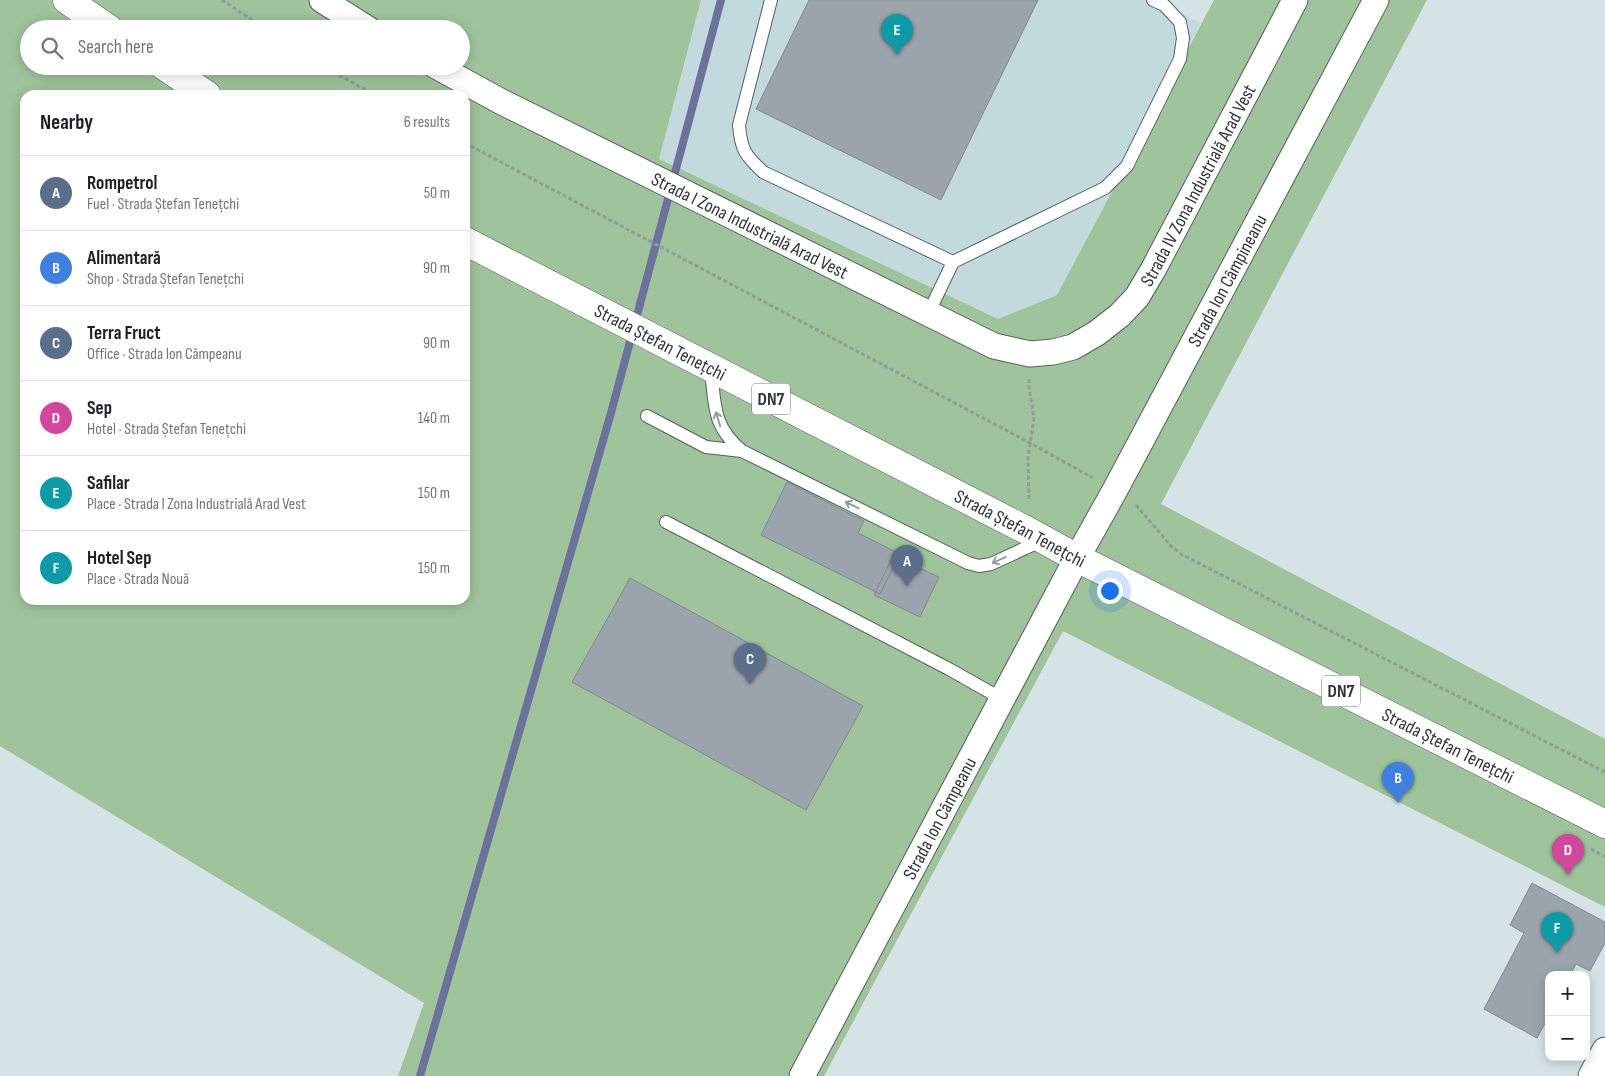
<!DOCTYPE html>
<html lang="en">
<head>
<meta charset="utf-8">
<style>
	:root { --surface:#fff; --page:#f6f6f6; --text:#202124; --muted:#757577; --line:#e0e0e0; --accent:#cb3b42 }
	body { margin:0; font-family:"Sofia Sans Condensed",sans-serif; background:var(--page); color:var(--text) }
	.controls { position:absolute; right:15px; bottom:15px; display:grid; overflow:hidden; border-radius:10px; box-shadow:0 2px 12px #0003 }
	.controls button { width:45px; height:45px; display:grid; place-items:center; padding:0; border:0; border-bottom:1px solid var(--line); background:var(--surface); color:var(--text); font:25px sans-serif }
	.you { position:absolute; left:1109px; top:590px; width:18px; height:18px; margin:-12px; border:4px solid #fff; border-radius:50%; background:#1a73e8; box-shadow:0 0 0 8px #1a73e833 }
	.badge { display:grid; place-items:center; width:32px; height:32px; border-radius:50%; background:var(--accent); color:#fff; font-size:16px; font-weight:700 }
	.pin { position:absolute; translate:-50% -41px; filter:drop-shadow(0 1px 2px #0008) }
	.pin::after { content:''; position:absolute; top:26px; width:18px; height:15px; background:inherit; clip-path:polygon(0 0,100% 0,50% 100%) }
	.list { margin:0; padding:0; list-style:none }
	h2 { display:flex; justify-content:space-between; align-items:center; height:65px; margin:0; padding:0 20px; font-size:21px }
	h2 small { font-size:16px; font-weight:400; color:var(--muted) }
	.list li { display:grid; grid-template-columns:32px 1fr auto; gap:15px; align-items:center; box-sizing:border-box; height:75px; padding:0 20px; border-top:1px solid var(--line) }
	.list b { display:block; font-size:19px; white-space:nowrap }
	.list p { margin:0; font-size:16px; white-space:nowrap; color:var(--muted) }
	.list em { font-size:16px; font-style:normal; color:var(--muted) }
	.icon { flex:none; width:28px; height:28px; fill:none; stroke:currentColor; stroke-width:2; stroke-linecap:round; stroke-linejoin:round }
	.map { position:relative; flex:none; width:1605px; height:1076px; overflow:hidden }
	.search { position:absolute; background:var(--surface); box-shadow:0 2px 12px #0003; left:20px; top:20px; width:450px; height:55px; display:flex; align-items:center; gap:12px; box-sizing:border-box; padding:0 18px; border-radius:28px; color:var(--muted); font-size:19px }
	.panel { position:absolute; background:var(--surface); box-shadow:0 2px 12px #0003; left:20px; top:90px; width:450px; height:515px; border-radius:15px }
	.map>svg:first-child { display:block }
</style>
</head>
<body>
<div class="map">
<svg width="1605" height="1076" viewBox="0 0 1605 1076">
	<rect width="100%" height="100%" fill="#d5e3e6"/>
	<path fill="#c2dade" d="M701 0H1154L1201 23 1057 295 998 319 659 159Z"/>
	<path fill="#9fc39b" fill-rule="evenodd" d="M0 0H701L659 159 998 319 1057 295 1214 0H1427L1161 504 1605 739V907L1063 631 824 1076H398L424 1003 0 746ZM29 29H461V66H29ZM25 95H465V600H25Z"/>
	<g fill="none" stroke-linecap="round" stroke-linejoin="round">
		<path stroke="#6c729b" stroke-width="8" d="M420 1076 611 413 721 0"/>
	</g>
	<path fill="#9ca5ad" stroke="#818a92" d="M809 0H1038L941 200 756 109Z
		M787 482 864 521 858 533 900 554 880 594 761 535Z
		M893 556 939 577 920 617 874 595Z
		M630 578 863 706 806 810 572 682Z
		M1532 883 1605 922V943L1590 971 1576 964 1570 975H1549V1016L1537 1038 1484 1009 1524 933 1510 925Z"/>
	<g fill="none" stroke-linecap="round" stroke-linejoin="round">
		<g stroke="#546163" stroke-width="14">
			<path id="service" d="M771 0 739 125C741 150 745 155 763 172L953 262
				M928 314 953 262 1105 188 1127 166 1180 59 1183 38 1180 22 1164 5 1153 0
				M711 369C715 405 712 426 742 451L968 563 979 566 991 564 1043 540
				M647 416 706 447 742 451
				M666 522 949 669 1002 699"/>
		</g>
		<g stroke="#546163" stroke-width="27">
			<g id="minor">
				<path d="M322 0 368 29"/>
				<path id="s1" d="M436 66 500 101 994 346 1030 354 1053 352 1073 347 1097 333 1120 315 1137 297 1153 270 1295 0"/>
				<path id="s2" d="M802 1076 1077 558 1115 490 1376 0"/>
				<path d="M1591 1076 1605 1050"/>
			</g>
		</g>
		<g stroke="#546163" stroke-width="29">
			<g id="trunk">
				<path d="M67 0 109 29"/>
				<path d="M164 66 207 95"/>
				<path id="s3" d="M465 241 1026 530 1077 558 1605 824"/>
			</g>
		</g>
		<path stroke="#919c9e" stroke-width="3" stroke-dasharray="4 2.5" stroke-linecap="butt" d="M222 0 266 29
			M322 66 375 95
			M465 143 1030 443 1093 478
			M1029 379V387L1034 418 1028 458 1029 502
			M1136 505 1171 546 1181 554 1605 772
			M1591 849 1605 857"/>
		<use href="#service" stroke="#fff" stroke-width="12"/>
		<use href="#minor" stroke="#fff" stroke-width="25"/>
		<use href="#trunk" stroke="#fff" stroke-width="28"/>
	</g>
	<defs><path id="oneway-shaft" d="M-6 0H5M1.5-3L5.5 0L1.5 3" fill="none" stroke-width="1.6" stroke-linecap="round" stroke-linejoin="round" transform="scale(1.25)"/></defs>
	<g stroke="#989b9c">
		<use href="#oneway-shaft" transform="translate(718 419) rotate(-107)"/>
		<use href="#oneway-shaft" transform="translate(852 505) rotate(-154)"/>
		<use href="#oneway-shaft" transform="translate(999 560) rotate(156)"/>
	</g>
	<g text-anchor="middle" stroke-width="4" stroke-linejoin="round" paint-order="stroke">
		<g fill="#fff" stroke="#6f7374" stroke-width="1">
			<rect x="752" y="383.5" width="38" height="31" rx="4"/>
			<rect x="1322" y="675.5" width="38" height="31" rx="4"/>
		</g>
		<g font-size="18" font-weight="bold" fill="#313738">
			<text x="771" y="405">DN7</text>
			<text x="1341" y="697">DN7</text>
		</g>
		<g font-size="19" fill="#313738" stroke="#fff">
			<text dy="7" stroke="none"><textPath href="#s1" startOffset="914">Strada IV Zona Industrială Arad Vest</textPath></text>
			<text dy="7" stroke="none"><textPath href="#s1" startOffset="352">Strada I Zona Industrială Arad Vest</textPath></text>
			<text dy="7" stroke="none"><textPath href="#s2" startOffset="902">Strada Ion Câmpineanu</textPath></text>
			<text dy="7" stroke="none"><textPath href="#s3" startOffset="220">Strada Ștefan Tenețchi</textPath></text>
			<text dy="7" stroke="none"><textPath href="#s3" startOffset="625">Strada Ștefan Tenețchi</textPath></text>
			<text dy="7" stroke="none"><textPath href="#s3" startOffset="1105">Strada Ștefan Tenețchi</textPath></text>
			<text dy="7" stroke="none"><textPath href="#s2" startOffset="292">Strada Ion Câmpeanu</textPath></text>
		</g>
	</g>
</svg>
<div class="controls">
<button>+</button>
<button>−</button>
</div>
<div class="you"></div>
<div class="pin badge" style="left:907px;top:586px;background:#5c6f8a">A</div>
<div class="pin badge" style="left:1398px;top:803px;background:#3f7fe0">B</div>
<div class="pin badge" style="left:750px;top:684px;background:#5c6f8a">C</div>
<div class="pin badge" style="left:1568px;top:875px;background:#d1479c">D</div>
<div class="pin badge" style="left:897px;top:55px;background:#0f9aa8">E</div>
<div class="pin badge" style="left:1557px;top:953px;background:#0f9aa8">F</div>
<div class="search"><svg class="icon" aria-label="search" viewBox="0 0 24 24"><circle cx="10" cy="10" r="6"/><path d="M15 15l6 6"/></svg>Search here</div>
<section class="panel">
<h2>Nearby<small>6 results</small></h2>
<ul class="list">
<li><span class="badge" style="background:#5c6f8a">A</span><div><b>Rompetrol</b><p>Fuel · Strada Ștefan Tenețchi</p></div><em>50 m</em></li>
<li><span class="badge" style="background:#3f7fe0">B</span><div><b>Alimentară</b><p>Shop · Strada Ștefan Tenețchi</p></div><em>90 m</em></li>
<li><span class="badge" style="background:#5c6f8a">C</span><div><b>Terra Fruct</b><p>Office · Strada Ion Câmpeanu</p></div><em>90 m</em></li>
<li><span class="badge" style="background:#d1479c">D</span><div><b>Sep</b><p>Hotel · Strada Ștefan Tenețchi</p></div><em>140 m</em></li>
<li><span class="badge" style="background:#0f9aa8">E</span><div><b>Safilar</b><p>Place · Strada I Zona Industrială Arad Vest</p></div><em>150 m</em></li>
<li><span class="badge" style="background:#0f9aa8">F</span><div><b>Hotel Sep</b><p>Place · Strada Nouă</p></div><em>150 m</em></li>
</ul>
</section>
</div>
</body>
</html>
